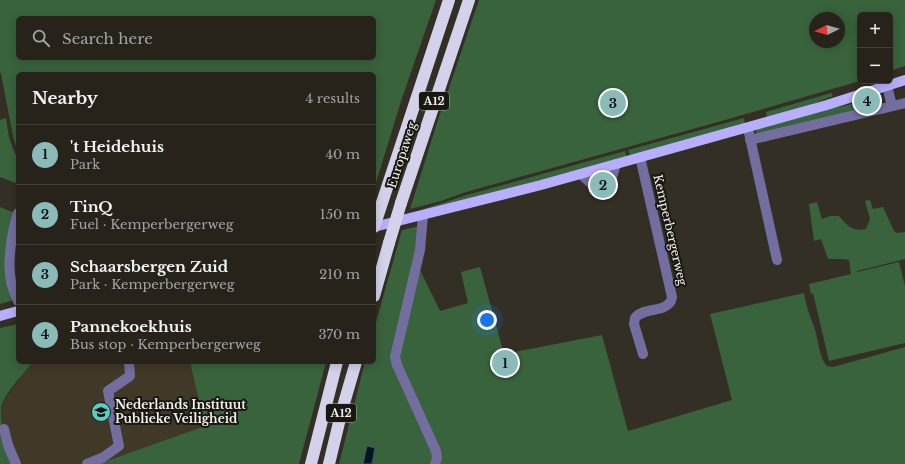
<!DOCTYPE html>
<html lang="en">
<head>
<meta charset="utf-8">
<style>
	:root { --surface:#27231b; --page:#332f28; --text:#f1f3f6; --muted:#a4a4a3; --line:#43403a; --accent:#8bbbb9 }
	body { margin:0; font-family:"Libre Baskerville",serif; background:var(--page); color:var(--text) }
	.controls { position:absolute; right:12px; top:12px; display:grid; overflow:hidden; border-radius:6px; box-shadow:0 2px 10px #0003 }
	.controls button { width:36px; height:36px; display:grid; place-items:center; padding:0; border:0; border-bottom:1px solid var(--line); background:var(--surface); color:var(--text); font:20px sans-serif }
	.compass { position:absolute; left:809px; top:12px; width:36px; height:36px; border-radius:50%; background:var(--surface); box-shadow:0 2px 10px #0003; rotate:265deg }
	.you { position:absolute; left:487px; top:320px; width:14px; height:14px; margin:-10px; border:3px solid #fff; border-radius:50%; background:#1a73e8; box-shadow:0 0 0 6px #1a73e833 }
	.badge { display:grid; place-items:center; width:26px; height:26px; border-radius:50%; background:var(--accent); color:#111; font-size:13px; font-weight:700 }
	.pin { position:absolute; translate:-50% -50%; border:2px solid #fff; box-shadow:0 1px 4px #0006 }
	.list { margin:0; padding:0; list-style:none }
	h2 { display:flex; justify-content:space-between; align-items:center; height:52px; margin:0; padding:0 16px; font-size:17px }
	h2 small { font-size:13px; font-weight:400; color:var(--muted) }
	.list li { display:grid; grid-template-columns:26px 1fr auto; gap:12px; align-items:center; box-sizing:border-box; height:60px; padding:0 16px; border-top:1px solid var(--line) }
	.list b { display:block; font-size:15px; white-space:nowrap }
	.list p { margin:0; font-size:13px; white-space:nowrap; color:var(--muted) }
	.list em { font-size:13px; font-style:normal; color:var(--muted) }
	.icon { flex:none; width:22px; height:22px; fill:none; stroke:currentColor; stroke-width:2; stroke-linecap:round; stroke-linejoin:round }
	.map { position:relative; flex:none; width:905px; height:464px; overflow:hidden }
	.search { position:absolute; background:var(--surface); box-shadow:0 2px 10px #0003; left:16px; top:16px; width:360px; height:44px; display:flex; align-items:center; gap:10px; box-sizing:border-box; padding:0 14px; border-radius:6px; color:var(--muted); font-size:15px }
	.panel { position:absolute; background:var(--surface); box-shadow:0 2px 10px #0003; left:16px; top:72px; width:360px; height:292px; border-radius:6px }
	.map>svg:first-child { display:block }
</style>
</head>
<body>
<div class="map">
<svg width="905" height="464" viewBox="0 0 905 464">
	<rect width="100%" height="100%" fill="#342f24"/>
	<path fill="#403928" d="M33 362H190L205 426 98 464H13L3 435 1 408 5 398Z"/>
	<path fill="#39633c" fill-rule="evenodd" d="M0 0H436L402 98 374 189V74H18V152L13 136 1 74 2 73H0ZM18 18H374V58H18Z
		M479 0H905V66L890 71V15H860V81L725 120 466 192 441 201 410 209 437 123ZM815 18H839V42H815Z
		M831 93 833 96 807 106 767 118 766 112Z
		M868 102 870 108 756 134V129L828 109 857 103V105Z
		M6 118 9 137 13 149 18 159V184L0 177V120Z
		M744 118 745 124 630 156 628 150Z
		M625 151 627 157 509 189 424 210V209L467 195Z
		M870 200 873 209 883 207 894 231 897 233 905 232V259L857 271V272L899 262 905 286V343L829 361 813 293 811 294 809 284 851 274 849 260 843 259H828L821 239 814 241 809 204 817 202 822 219 830 216H839C848 226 852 232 866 229L870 219 865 201Z
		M0 207 15 213 13 223 14 300 0 304Z
		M419 226V238L394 350 434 451 433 464H372L375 448 368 446 363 464H339L365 362H374V329L402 230Z
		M480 267 504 354 602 335 628 431 732 400 710 314 804 293C806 307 811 317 815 330 818 339 820 360 827 366L833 367 905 347V464H437L399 365 398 351 419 268 440 311 468 303 461 272Z
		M18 324V362H33C23 375 5 392 1 407 0 424 7 448 13 464H0V328Z
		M190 362H326L299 464H98L205 426Z"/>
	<path fill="#001723" stroke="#4a585f" d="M367 446 375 448 372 464H363Z"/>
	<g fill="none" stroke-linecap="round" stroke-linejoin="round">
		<path stroke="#736e9f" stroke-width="10" d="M887 86 892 106
			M749 133 777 260
			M750 140 905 103
			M640 157 672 297 671 301C664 313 643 307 635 318L634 324 643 354
			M581 174 596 188 610 184 616 164
			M18 213C12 231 7 262 11 281 12 288 16 295 18 301
			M423 215 420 250 395 357 397 365 436 451 437 458 435 464
			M4 429 8 445 16 464
			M87 464 102 458 119 446 108 391 130 376 129 362"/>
		<path stroke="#b7aeff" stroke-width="10" d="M374 227 541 185 827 105 905 80
			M0 316 18 311"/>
		<path stroke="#d4d2eb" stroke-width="12" d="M401 203 469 0
			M374 227 449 0
			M374 296 389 243
			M311 464 337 362
			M329 464 342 410 356 362"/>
		<path stroke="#d4d2eb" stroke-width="12" d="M389 243 401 203"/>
	</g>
	<defs>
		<g id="university-disc" transform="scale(1)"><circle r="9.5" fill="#57cec2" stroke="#191712"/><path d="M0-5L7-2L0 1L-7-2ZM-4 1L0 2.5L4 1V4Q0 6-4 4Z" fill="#111"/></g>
	</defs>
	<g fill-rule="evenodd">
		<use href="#university-disc" x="101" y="412"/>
	</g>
	<g text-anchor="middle" stroke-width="4" stroke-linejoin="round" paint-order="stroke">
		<g fill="#191712" stroke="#b3b0a9" stroke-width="1">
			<rect x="419" y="92" width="30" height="18" rx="3"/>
			<rect x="326" y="404" width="30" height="18" rx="3"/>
		</g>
		<g font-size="11" font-weight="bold" fill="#f5f1ea">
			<text x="434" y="105">A12</text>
			<text x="341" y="417">A12</text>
		</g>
		<g font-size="12" fill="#f5f1ea" stroke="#191712">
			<text transform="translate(402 155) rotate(-72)" y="4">Europaweg</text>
			<text transform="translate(670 230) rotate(77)" y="4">Kemperbergerweg</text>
		</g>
		<g font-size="12" font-weight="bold" fill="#f5f1ea" stroke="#191712" text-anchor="start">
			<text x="115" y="409">Nederlands Instituut<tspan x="115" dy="14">Publieke Veiligheid</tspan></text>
		</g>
	</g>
</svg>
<div class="controls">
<button>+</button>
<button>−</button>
</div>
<svg class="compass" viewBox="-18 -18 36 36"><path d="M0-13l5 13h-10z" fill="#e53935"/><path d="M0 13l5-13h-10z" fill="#a4a4a3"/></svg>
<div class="you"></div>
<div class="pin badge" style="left:505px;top:363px">1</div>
<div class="pin badge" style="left:603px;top:185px">2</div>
<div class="pin badge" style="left:613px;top:103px">3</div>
<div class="pin badge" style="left:867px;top:101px">4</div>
<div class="search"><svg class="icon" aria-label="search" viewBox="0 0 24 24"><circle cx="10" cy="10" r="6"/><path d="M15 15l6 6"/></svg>Search here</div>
<section class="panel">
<h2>Nearby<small>4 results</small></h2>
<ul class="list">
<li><span class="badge">1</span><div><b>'t Heidehuis</b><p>Park</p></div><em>40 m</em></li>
<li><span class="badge">2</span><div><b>TinQ</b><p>Fuel · Kemperbergerweg</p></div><em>150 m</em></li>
<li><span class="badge">3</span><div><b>Schaarsbergen Zuid</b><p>Park · Kemperbergerweg</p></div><em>210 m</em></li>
<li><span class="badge">4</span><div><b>Pannekoekhuis</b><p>Bus stop · Kemperbergerweg</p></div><em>370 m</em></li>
</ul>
</section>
</div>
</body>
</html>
